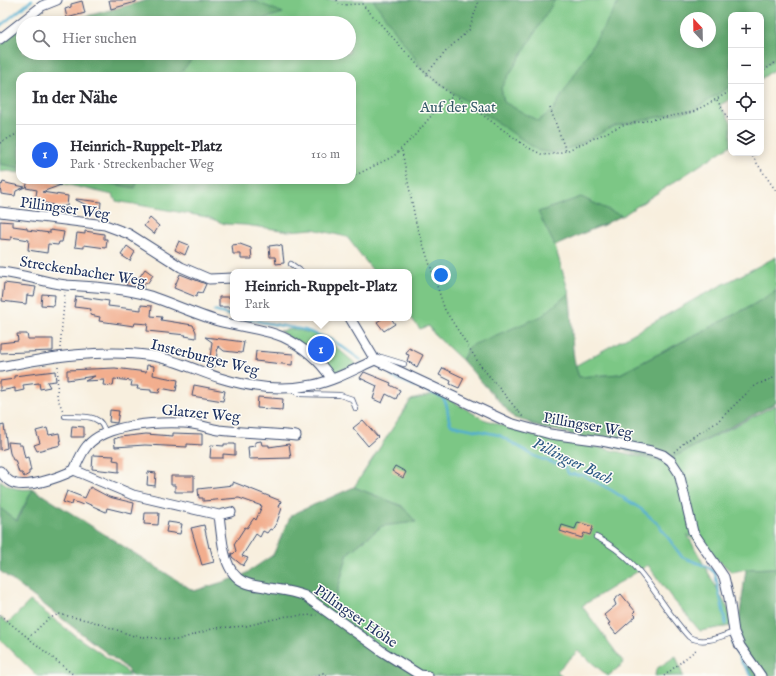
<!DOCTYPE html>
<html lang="de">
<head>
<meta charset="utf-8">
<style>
	:root { --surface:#fff; --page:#f2f2f3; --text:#2b2b33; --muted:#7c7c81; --line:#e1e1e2; --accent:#2563eb }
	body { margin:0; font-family:"IM FELL English",serif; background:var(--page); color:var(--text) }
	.controls { position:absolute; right:12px; top:12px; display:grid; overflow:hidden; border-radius:8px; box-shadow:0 2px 10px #0003 }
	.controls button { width:36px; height:36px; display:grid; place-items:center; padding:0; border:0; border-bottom:1px solid var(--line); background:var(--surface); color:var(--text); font:20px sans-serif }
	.compass { position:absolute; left:680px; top:12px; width:36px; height:36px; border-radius:50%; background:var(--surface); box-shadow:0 2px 10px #0003; rotate:338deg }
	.you { position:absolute; left:441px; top:275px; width:14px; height:14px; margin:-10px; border:3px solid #fff; border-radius:50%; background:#1a73e8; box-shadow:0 0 0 6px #1a73e833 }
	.badge { display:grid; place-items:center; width:26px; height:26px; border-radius:50%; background:var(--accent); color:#fff; font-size:13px; font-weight:700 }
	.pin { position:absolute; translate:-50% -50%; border:2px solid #fff; box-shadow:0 1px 4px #0006 }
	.popup { position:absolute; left:230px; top:269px; width:182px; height:52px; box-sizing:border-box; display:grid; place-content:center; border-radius:8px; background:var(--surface); filter:drop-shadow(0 1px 3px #0005); font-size:13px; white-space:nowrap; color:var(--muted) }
	.popup b { font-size:15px; color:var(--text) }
	.popup::after { content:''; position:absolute; left:50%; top:100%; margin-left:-8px; border:8px solid transparent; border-top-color:var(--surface) }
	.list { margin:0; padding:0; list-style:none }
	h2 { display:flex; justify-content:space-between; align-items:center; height:52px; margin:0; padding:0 16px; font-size:17px }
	h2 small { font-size:13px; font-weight:400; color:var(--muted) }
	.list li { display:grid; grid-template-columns:26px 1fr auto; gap:12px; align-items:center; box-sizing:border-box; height:60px; padding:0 16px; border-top:1px solid var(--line) }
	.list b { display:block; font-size:15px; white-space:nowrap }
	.list p { margin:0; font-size:13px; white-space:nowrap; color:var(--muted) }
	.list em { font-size:13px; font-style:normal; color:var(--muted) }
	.icon { flex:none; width:22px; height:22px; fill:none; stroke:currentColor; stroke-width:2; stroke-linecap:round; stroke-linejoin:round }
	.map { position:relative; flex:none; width:776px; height:676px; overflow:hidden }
	.search { position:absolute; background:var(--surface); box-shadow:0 2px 10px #0003; left:16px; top:16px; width:340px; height:44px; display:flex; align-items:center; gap:10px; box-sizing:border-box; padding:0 14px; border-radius:22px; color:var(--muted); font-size:15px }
	.panel { position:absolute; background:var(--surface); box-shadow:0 2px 10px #0003; left:16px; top:72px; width:340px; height:112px; border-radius:12px }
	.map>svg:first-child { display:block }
</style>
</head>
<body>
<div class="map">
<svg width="776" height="676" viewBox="0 0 776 676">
	<rect width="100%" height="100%" fill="#fdfcf7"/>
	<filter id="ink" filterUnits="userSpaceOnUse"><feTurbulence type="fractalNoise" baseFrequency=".025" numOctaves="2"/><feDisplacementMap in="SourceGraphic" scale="8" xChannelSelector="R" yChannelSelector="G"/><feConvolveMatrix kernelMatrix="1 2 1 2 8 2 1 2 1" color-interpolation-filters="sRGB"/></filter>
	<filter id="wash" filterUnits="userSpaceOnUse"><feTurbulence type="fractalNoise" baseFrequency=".012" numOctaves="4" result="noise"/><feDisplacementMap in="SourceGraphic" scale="16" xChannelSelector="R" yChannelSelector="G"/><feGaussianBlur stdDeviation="0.9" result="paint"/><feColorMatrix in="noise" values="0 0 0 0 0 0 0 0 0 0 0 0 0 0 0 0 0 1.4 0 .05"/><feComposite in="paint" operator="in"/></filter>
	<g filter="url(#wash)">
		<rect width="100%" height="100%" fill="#f8efde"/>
		<path fill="#7cc785" stroke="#4c7b72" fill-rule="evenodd" d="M178 0H776V68L761 79V15H731V99L720 105 731 122V145L622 216 619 214 604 225 554 243 569 293 567 350 598 434C578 432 556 432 537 427 512 419 483 371 467 350L462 360 434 334 429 326 420 329 409 315V272H374L347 237 313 229 288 231 245 225 225 224 207 217 116 201 113 195 48 180H352V76H20V173L8 171 0 172V54L349 53V23H169ZM686 18H710V42H686Z
			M776 257V291L751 306 620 374 579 377 575 366 697 298Z
			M294 329 314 334 329 341 357 365 337 372 329 368 280 331Z
			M439 393 483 419 536 436 602 448 664 462 776 405V568L746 569 732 572 687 534 737 625 700 631 671 597 648 565 582 606 624 663 608 676 578 651 557 671 562 676H432L381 652 339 615 333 607 348 553 382 526 402 506 354 487 411 400Z
			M0 480C11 489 19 490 33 489L16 521 0 508Z
			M30 601 77 637 125 670 130 676H37L0 639V617L8 623Z
			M676 656 683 676H655L656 669Z"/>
		<path fill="#65ac72" stroke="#406e68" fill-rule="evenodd" d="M148 0H252L283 13 250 23H24L34 14 68 21Z
			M373 0H555L501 88 504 102 538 121 553 110 620 0H776V58L761 68V15H731V86L693 110 615 126 576 146 553 153 539 151 426 74ZM686 18H710V42H686Z
			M23 24V53H197L178 76H20V168L0 164V45Z
			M90 180H138L135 188Z
			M581 197 622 216 555 246 538 212Z
			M776 291V403L664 462 514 418 462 360 470 346 542 316 569 293C574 320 569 353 579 377L620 374 751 306Z
			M354 487 402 506 416 522 382 526 348 553 333 607 339 615 381 652 432 676H132L125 667 0 571V508L17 521 33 489 194 591 242 576 273 555 291 515Z
			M776 568V676H752L736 643 746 569Z"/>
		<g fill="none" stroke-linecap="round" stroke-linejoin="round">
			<path stroke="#51aed0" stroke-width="2.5" d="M0 26 32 0
				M214 311 233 316
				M240 318 305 330 334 341 361 360
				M392 377 442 397C450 405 446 416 451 425L499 435 534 456 553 463 563 465 569 474 583 475 611 490 641 509 658 524 682 557 708 567 715 573 726 624
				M732 643 742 663 752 676"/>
		</g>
		<g id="blocks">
			<path fill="#f2ae8e" d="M109 0H136V2L111 9Z
				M82 1 85 13 67 18 65 9 71 7V4Z
				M28 180H41L61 185 42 192 68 196 67 206 52 207 53 205 35 201 37 190 26 188Z
				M3 182 10 184 25 187 16 191 15 196 1 194 0 184 2 185Z
				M76 199 101 202 100 212 88 210 89 206 76 200Z
				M150 218 159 226 154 234 144 226Z
				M0 221 13 222V226L27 228V230L50 233V230L64 232 62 242H59L58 245 48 244 47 253 28 250 29 240 11 237V240L0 239Z
				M85 231 104 234V239H107L106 248 84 245V248L75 247 77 233 85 234Z
				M179 241 189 245 185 255 175 250Z
				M240 244 251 248 252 259H241V254H233L232 245Z
				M277 245 282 246 284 263 276 264 275 257H270L269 246Z
				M127 246 135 252 130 261 121 255Z
				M145 269 153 275 147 284 146 282 143 287 144 288 126 285 128 281 136 282Z
				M180 274 206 284 202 293 198 292 196 297 174 288Z
				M4 283 36 287 34 296 27 295 26 304 2 301Z
				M42 294 55 295 54 306 41 305Z
				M76 296 109 301 108 306 141 310V305L152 306 151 316 162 317 161 320 193 325 196 332V338L185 336 186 335 147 331 148 324 135 323 134 326 99 321 100 317 90 315 91 309 74 307Z
				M219 297H233V307H219Z
				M383 318H391L395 324 384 331 377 322Z
				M17 334H27L28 339H53V351L0 353V343L18 341Z
				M205 337 244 342 242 353 224 351 218 346 215 367 209 366 212 342Z
				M409 348 423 355 417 367 407 361 409 355 406 354Z
				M256 351 293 354 292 365 255 361Z
				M147 365 154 366 153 375 178 380 176 391 160 388 159 393 151 392V390L137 389 138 386H131L132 381 114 379 113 386 103 385 104 380 85 381 95 376 67 380V370L115 368 146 372Z
				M443 368 464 378 459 388 450 384 451 381 439 375Z
				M55 371 56 381 47 382 50 387 40 389 39 383 23 385 24 390 15 392V388L0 391V381L14 379V376Z
				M364 372 391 383 390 385 400 390 396 399 386 394 382 403 373 399 377 386 360 378Z
				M194 385 225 391 223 401 192 396Z
				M258 397 283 399 282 410 257 408Z
				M110 410 119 411 117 423 109 422Z
				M363 420 378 437 368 446 353 428Z
				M4 425 7 448 0 450V426Z
				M72 426 84 427V437H71Z
				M47 428 49 435 59 433 61 445 37 451 34 445 40 443 36 431Z
				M173 433 202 434V445L187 444V447L145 445 115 447 114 439 120 437 146 434 173 436Z
				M261 441 262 445H269V447L289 444 291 458 249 459 248 447 255 446V442Z
				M8 442 19 443V445H22L25 458 28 457 31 471H29V474L24 477 22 473H19L15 460H13L10 453Z
				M224 444H235V455L223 454V458H210L211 445 224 446Z
				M93 455 114 456 113 460 119 461V472L92 469Z
				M395 466 406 472 403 478 392 471Z
				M148 472 156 473 155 486 147 485Z
				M171 476H194V492H175V485H171Z
				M233 482 281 501 279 507 282 508 277 522 272 530 270 529 267 533 263 531 260 537 256 534 242 556 248 558 243 566 232 557 231 553 233 554 236 551 234 544 245 527 247 528 254 518 256 520 262 506 239 498 203 501V498H199L198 489 233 485Z
				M90 487 109 497 134 503 132 514 107 508 106 512 84 502 83 505 73 501 72 505 63 502 67 491 85 498Z
				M145 513H159L158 525 144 524Z
				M168 522 182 524 180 534 166 532Z
				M578 522 593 527 590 535 584 533 582 538 560 531 562 525 575 529Z
				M204 525 209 548 210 547 214 562 202 565 191 528Z
				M621 594 635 611 633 613 636 616 616 634 608 624 610 623 604 615 616 605 614 600Z"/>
		</g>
	</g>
	<g filter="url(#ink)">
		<use href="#blocks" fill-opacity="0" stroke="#3c4c71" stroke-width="1"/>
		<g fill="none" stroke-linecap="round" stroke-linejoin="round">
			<g stroke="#3c4c71" stroke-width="6">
				<path id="lane" d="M291 264 302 272
					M375 360 381 357 404 364
					M292 388 299 394 340 395 352 399 356 409
					M65 416C82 417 103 413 105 434
					M596 537C643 560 656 601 689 637 703 645 720 637 734 632"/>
			</g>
			<g stroke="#3c4c71" stroke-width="11">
				<path id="street" d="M0 39 42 6 57 0
					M0 212 105 225 129 234 181 267 209 279 233 278
					M0 272C22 274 44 282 66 285 94 287 123 288 150 296 173 304 195 314 218 321 239 327 263 328 283 337 302 346 320 361 331 378
					M350 318 375 360 510 423 550 434 602 441 651 451 663 455 671 461 679 473 693 532 724 577 729 598 734 632 740 646 761 676
					M0 367C50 357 103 348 153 356 177 360 197 371 220 378 249 387 282 391 313 385 334 381 355 369 375 360
					M74 470C78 462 81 453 87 446 105 424 157 422 183 423 195 423 207 428 219 430 244 433 270 433 296 436
					M0 471C3 475 7 480 11 482 25 490 60 477 74 470L133 495 219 515C222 536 222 572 244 582 252 586 261 586 269 588 281 590 293 591 305 596L383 652 420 675 428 676
					M219 515 231 512"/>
			</g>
			<path stroke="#3c4c71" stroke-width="1.5" stroke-dasharray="1 3" stroke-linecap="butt" d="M337 0 339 5 362 4 426 74 454 97
				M427 73 448 49 469 30 479 0
				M761 73 776 62
				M717 100 731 124
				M550 108 566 151
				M0 143 20 132
				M402 151 416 223 445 310 480 365 523 417
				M750 153 776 191
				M352 177 394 156 417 133 441 104 451 98H459L527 147 541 154 548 155 566 151 623 125 693 112 731 91
				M316 180 328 181 340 180
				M60 348 65 292
				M324 358 329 352
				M58 366 57 397 63 411
				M674 452 686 441 716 423 749 391 756 385 776 377
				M0 615 75 676
				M28 638 48 619 59 614 91 621 134 636 177 640 215 628 246 626 287 616 317 615
				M315 676 323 673 328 676
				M664 676 697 649"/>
			<use href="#lane" stroke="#fff" stroke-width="4.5"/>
			<use href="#street" stroke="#fff" stroke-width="9"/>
		</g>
	</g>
	<g text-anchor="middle" stroke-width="3" stroke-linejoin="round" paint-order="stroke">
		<g font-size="15" fill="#385d6a" stroke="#fdfcf7">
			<text x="458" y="112">Auf der Saat</text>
		</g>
		<g font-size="15" fill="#1b2f5e" stroke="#fdfcf7">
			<text transform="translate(65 208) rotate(8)" y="5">Pillingser Weg</text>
			<text transform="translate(83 271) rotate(9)" y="5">Streckenbacher Weg</text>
			<text transform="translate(205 357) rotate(14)" y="5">Insterburger Weg</text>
			<text transform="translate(201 413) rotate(5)" y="5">Glatzer Weg</text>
			<text transform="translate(588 425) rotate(10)" y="5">Pillingser Weg</text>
			<text transform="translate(356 616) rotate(35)" y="5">Pillingser Höhe</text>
		</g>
		<g font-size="16" font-style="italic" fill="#2e5b86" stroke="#fdfcf7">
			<text transform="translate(573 460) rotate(26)" y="6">Pillingser Bach</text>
		</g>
	</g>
</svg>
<div class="controls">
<button>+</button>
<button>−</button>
<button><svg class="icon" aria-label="locate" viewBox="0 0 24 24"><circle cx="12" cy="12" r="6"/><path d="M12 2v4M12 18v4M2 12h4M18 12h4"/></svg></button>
<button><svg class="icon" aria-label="layers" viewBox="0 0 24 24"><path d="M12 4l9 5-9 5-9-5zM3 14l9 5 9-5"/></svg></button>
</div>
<svg class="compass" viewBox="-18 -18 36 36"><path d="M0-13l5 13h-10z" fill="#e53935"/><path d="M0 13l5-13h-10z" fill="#7c7c81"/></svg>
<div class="you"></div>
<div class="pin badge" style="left:321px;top:349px">1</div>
<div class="popup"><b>Heinrich-Ruppelt-Platz</b>Park</div>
<div class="search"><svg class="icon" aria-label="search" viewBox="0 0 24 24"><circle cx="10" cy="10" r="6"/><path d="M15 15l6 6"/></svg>Hier suchen</div>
<section class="panel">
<h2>In der Nähe<small></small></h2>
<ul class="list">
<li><span class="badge">1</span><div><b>Heinrich-Ruppelt-Platz</b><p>Park · Streckenbacher Weg</p></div><em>110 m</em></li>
</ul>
</section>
</div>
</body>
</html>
